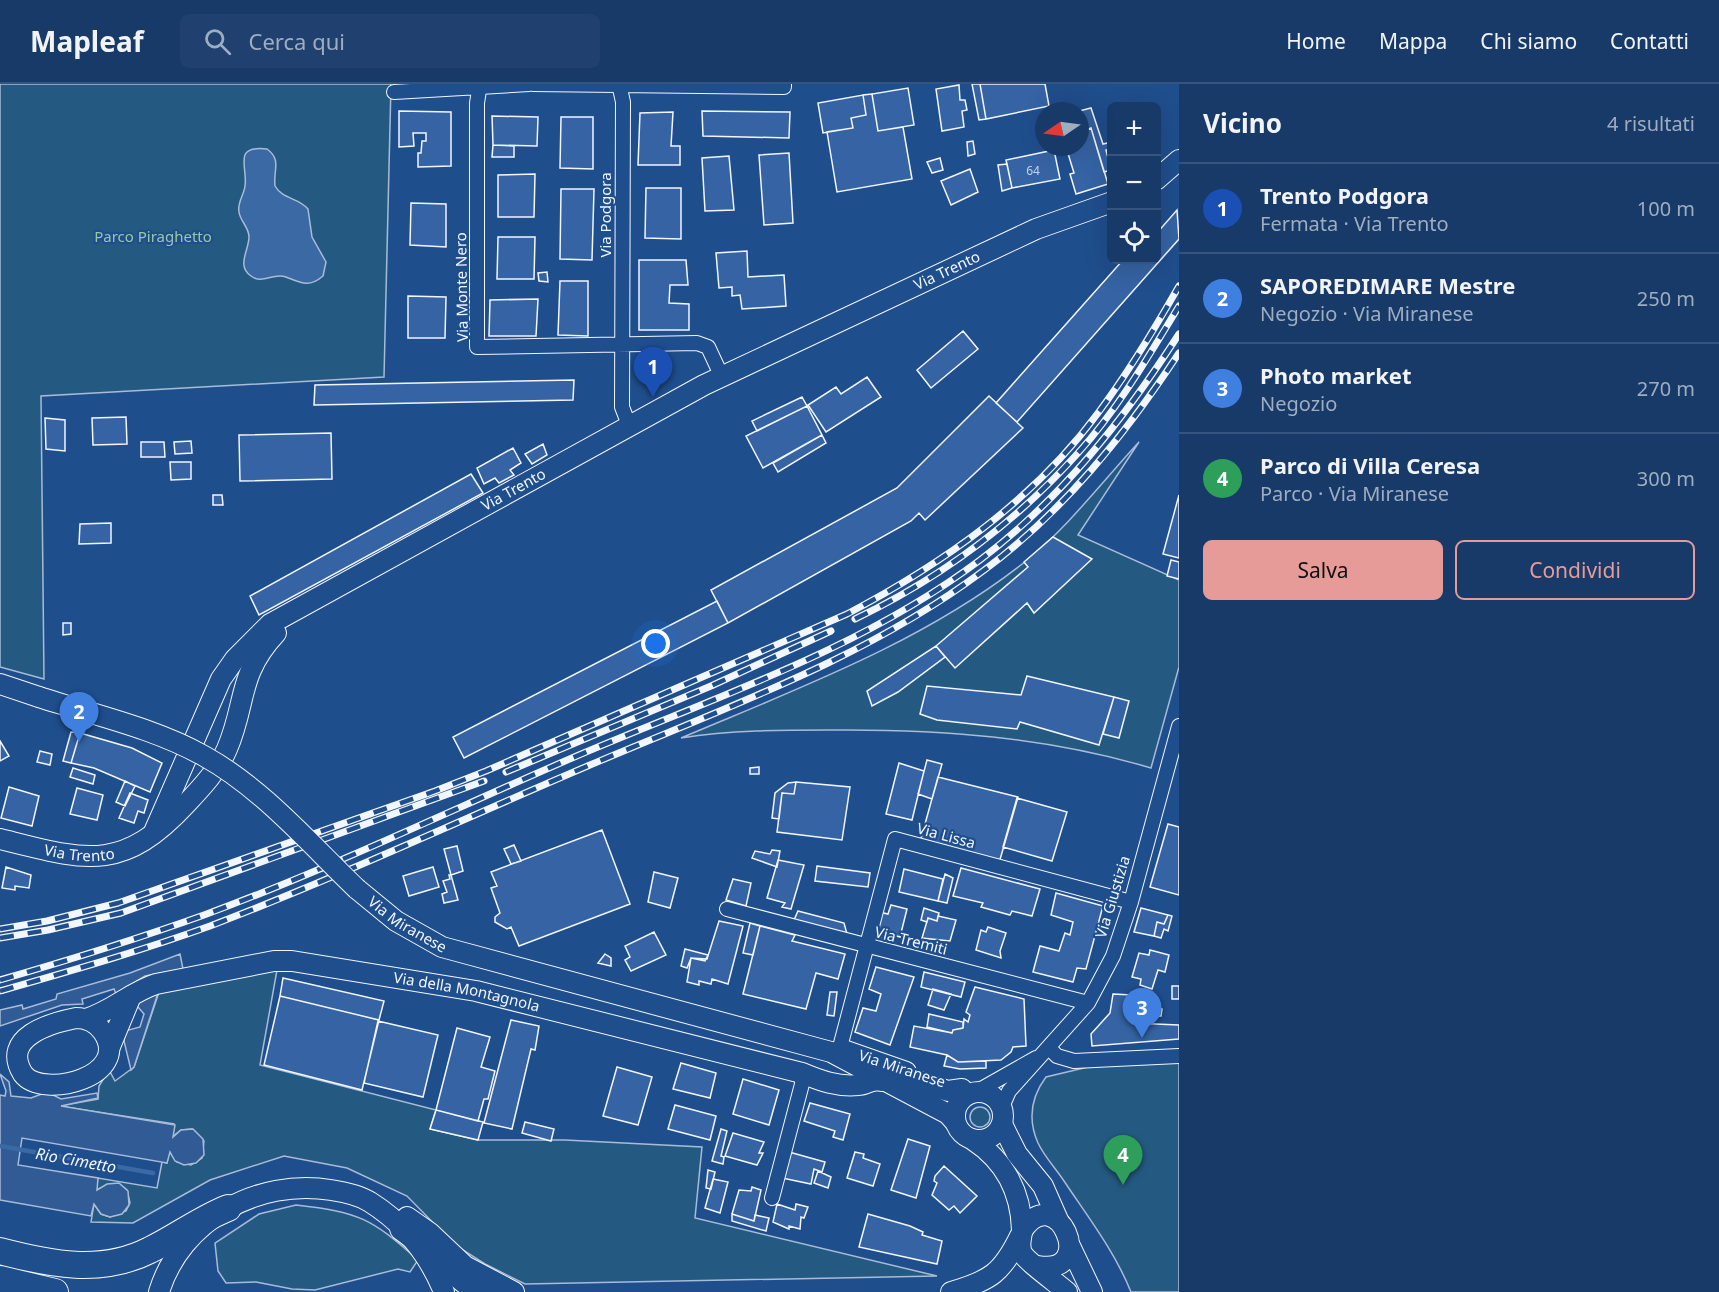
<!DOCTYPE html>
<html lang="it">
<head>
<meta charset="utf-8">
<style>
	:root { --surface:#173a69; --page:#20416f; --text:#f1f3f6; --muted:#9eadc0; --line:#36547d; --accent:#e69b98 }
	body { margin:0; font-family:"Noto Sans",sans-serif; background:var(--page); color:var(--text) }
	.controls { position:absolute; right:18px; top:18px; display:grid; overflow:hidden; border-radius:9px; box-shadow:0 6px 24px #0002 }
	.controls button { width:54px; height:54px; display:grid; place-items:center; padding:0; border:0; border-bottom:2px solid var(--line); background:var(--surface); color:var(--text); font:30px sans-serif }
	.compass { position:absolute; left:1035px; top:18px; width:54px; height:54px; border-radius:50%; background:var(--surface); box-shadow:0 6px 24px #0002; rotate:257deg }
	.you { position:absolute; left:656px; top:560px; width:21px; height:21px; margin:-15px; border:4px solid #fff; border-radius:50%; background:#1a73e8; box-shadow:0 0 0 9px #1a73e833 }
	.badge { display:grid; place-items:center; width:39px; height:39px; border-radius:50%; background:var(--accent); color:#fff; font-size:20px; font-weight:700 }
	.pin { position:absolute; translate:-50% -50px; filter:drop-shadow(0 2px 3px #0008) }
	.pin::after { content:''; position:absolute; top:32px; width:21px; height:18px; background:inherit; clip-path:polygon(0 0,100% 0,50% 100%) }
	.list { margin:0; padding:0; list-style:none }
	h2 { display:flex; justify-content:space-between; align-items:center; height:78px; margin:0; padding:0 24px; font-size:26px }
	h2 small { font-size:20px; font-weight:400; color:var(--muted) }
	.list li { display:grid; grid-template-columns:39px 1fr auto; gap:18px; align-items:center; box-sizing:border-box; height:90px; padding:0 24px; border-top:2px solid var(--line) }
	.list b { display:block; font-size:22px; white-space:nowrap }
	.list p { margin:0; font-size:20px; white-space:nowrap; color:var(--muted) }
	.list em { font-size:20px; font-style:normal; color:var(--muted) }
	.actions { display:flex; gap:12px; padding:18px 24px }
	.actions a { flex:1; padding:14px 0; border:2px solid var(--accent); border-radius:9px; text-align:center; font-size:21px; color:var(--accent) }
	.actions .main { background:var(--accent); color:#111 }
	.icon { flex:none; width:33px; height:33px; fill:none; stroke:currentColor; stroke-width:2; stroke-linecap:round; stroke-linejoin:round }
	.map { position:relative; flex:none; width:1179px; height:1208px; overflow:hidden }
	header { display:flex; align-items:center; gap:36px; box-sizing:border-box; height:84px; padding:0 30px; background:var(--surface); border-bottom:2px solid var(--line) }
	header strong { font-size:28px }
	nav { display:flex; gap:33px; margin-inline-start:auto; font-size:21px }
	.search { width:420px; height:54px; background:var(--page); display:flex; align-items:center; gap:15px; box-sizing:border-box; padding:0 21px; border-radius:9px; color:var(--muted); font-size:22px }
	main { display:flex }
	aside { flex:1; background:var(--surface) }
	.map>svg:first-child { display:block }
</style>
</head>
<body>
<header>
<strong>Mapleaf</strong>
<div class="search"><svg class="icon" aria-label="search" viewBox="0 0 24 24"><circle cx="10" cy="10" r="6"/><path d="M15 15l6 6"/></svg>Cerca qui</div>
<nav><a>Home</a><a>Mappa</a><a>Chi siamo</a><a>Contatti</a></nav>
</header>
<main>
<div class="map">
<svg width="1179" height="1208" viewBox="0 0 1179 1208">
	<rect width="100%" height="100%" fill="#1f4e8c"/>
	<path fill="#245a82" stroke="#a8bbd7" stroke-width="1.5" d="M0 0H391L384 293 41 312 44 595 0 583Z
		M1139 358 1078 451 1179 496V583L1151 684C1047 653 940 645 831 646 781 646 731 646 681 654 799 604 924 558 1026 477 1068 443 1102 398 1139 358Z
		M277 886 260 981 436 1026 430 1045 478 1056H565L702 1063 695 1134 937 1192 525 1200 485 1180 455 1161 407 1112 347 1084 284 1072 210 1096 133 1139 91 1138 94 1120 101 1130 110 1133 126 1127 130 1119 127 1106C115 1095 108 1101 96 1106L98 1094 157 1104 162 1078 167 1079 169 1067 177 1078 191 1081 202 1074 204 1057 192 1045 181 1046 172 1053 174 1040 59 1022 98 1015 99 1002 109 986 115 997 134 983 159 908Z
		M1179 978V1208H1131C1115 1168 1088 1133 1064 1097 1056 1085 1044 1072 1038 1059 1028 1036 1031 1013 1046 993L1088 983Z
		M970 1033a10 10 0 1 1 20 0a10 10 0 1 1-20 0Z
		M296 1121C359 1128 371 1134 418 1176L410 1188 398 1185 315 1206 292 1205 256 1198 226 1199 218 1187 215 1159 259 1130Z"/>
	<path fill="#305b95" stroke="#a8bbd7" stroke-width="1.5" d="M180 870 183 885 145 892 116 910 114 905 82 915 83 920 62 921 0 942V926L22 921 23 925 56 915 57 910 130 889Z
		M158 909 134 983 131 986 124 957 125 947 140 943 144 930 138 923 135 924 138 919Z
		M0 990 9 998 11 1012 31 1014 47 1008 61 1015 97 1009 98 1014 61 1022 175 1041 173 1053 181 1046 193 1045 203 1055 204 1071 196 1079 184 1081 175 1077 170 1068 167 1079 22 1054 18 1081 98 1094 97 1106 107 1100 119 1099 128 1107 129 1121 122 1130 110 1133 101 1130 94 1120 91 1132 0 1116V1011L5 1012 6 1007Z"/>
	<path fill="#3b69a3" stroke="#a8bbd7" stroke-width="1.5" d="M267 65C282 76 273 86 275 102 283 116 298 113 308 125L312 153 326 178 323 192C309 204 301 199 286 193 273 188 263 201 251 192 236 182 249 166 249 153 249 143 240 137 239 128 237 119 244 111 245 102 248 83 232 61 267 65Z"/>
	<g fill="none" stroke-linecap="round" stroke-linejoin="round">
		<path stroke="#3b69a3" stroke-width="4.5" d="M0 1062 153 1089"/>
	</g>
	<path fill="#3563a3" stroke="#f2f6ff" stroke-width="1.5" d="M972 0H980L986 35 979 36Z
		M980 0H1045L1049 22 986 35Z
		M959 1 960 16H965L967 26 962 27 964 43 942 47 936 5Z
		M908 4 914 41 878 47 872 10Z
		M872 10 878 47 903 43 912 95 837 108 827 48 853 44 851 34 866 31 863 11Z
		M863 11 866 31 851 34 853 44 823 49 818 19Z
		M1091 24 1103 60 1112 58V65L1106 66 1111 86 1104 88 1091 44 1080 48 1079 27Z
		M399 27 451 28V82L418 83V69H421L422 57H426V49H413L414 62 399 63Z
		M702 27 790 28 789 54 703 52Z
		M673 28 671 62H680V81H638L640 29Z
		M492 32 538 33 537 62 493 61Z
		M561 33H593V85L560 84Z
		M1091 44 1108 100 1076 110 1070 90 1074 89 1066 63H1080V48Z
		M973 57 975 70 968 72 967 58Z
		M493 61 514 62V73H492Z
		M1054 66 1060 95 1012 104 1006 76Z
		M789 69 793 139 764 141 759 71Z
		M729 72 734 126 705 127 702 74Z
		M940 74 943 86 932 89 927 78Z
		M1007 80 1012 104 1002 107 998 81Z
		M970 85 978 108 951 121 941 97Z
		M535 90 534 133H498V91Z
		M646 104H681V155L645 154Z
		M561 105H594L592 176 560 175Z
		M411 119 446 120V163L410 161Z
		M1177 126 1179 155 1017 338 996 319 1123 176H1156V150Z
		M498 153H535L534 195H497Z
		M747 167 748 193 784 191 786 222 742 225 740 211 732 212V203L719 204 716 169Z
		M639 176H686L688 201H670L669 219 689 220V246H639Z
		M547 188 548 198 539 197 538 189Z
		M560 197H588V252L558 251Z
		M408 212 446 213 445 254H408Z
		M538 215 536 252H489L490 216Z
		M963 247 978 265 931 304 917 286Z
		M867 293 881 313 826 348 808 321 836 303 841 310Z
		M574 296 573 316 314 321 315 301Z
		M989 312 1023 344 925 436 919 429 911 437 728 539 711 506 897 404Z
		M802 313 807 322 757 347 752 337Z
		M807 322 822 351 763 384 746 352Z
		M126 333 127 360 93 361 92 334Z
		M45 334 65 336V367L46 365Z
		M331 349 332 395 240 397 239 351Z
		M822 351 826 359 778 388 773 379Z
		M191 357 192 369 175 370 174 358Z
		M141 358H164L165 373H141Z
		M543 360 547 371 532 380 525 370Z
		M513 364 521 379 510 386 514 391 499 399 495 394 484 400 477 384Z
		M170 378H191V395L171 396Z
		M471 390 483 409 259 531 250 512Z
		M213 411H222L223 421H213Z
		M1179 411V474L1163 470Z
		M111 439V459L79 460 80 440Z
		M1053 453 1092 475 1034 529 1027 519 955 584 936 562 1028 483 1024 478Z
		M1171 476 1179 478V495L1167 492Z
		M717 517 728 539 464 674 453 653Z
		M63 539H71V550L63 551Z
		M936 562 945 573 898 608 872 622 867 607Z
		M1027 592 1114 613 1099 661 1020 638 1017 645 937 636 920 630 927 602 1021 611Z
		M1114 613 1129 617 1119 654 1103 650Z
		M71 648 80 649 71 679 63 677Z
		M80 649 132 664 162 679 150 708 94 684 71 679Z
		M0 657 9 672 0 677Z
		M40 667 52 670 50 681 37 678Z
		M927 676 942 680 932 715 918 710Z
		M899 679 924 687 912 736 886 730Z
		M759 683V690H750V684Z
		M73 684 95 691 93 700 70 693Z
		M938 693 1018 713 999 779 920 758Z
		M125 697 135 702 125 722 116 718Z
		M796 698 850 703 842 756 777 748 782 709 794 710Z
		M796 698 794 710 782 709 779 735 772 734 775 709 788 699Z
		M9 703 39 712 32 742 1 734Z
		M77 704 103 711 97 736 70 730Z
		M130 709 148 716 144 729 138 727 134 739 119 734Z
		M1017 714 1067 728 1052 777 1003 763Z
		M1168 740 1179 743V811L1150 803Z
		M602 746 630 820 519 862 511 843 507 845 495 838V833L500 829 491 804 497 802 491 788Z
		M514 761 521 777 511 780 504 765Z
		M457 762 463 787 451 791 444 765Z
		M772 766 780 767 777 783 752 774 755 767 770 770Z
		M778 776 804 781 791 825 782 823 785 819 767 814Z
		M817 782 870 789 868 803 815 797Z
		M6 783 31 791 29 804 15 802V806L2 804Z
		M433 783 439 803 409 812 403 792Z
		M961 784 1040 805 1032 832 1012 827 1010 831 981 823 983 819 953 812Z
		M904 785 943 795 938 817 899 808Z
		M654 788 678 794 670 824 648 818Z
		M945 790 953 794 947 819 938 817Z
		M449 791H451L458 816 444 819 442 810 447 808 443 797 450 795Z
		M733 795 751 799 746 822 726 816Z
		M1056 809 1103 822 1086 885 1077 884 1073 898 1033 888 1040 862 1059 867 1065 849 1070 851 1073 838 1051 831Z
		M891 821 907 825 900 853 890 850 888 855 873 851 879 828 888 830Z
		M924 824 939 829 937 837 928 834 927 838 921 836Z
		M1141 824 1168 831 1164 840 1157 838 1154 852 1134 848Z
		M798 827 844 839 847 850 794 836Z
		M1168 831 1172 832 1168 847 1164 845 1161 854 1154 852 1157 838 1164 840Z
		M938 832 956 836 950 857 922 854 928 834 937 837Z
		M719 837 743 842 728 900 712 895 711 900 699 897V901L687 898 691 874 707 875Z
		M750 839 760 842 753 871 743 869Z
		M760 842 795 851 792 857 845 870 838 895 816 889 806 925 743 910Z
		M988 843 1006 849 1000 867 1001 874 976 866 981 846 986 848Z
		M654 848 666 871 631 887 625 876 630 873 625 862Z
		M685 865 708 871 705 877 691 874 687 884 681 882Z
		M1150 866 1169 871 1165 888 1158 886 1152 905 1140 901 1141 895 1132 893 1139 869 1149 871Z
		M605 870 611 874V882L598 879Z
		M876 883 914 893 890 961 855 948 863 924 876 927 881 910 869 905Z
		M924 888 965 898 961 913 921 903Z
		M283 894 384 917 379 936 280 912Z
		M1172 902H1179V915H1172Z
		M975 903 1024 915 1026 962 1013 963 1011 968 1001 976 958 978 947 971 910 963 914 942 952 949 953 946 963 944 964 935 968 938 970 931 966 928Z
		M933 905 951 910 944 926 928 921Z
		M830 908H837L834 932 827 931Z
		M1113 910 1132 911 1131 916 1162 925 1161 932H1133L1132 939 1179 941V955L1092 962 1091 950 1110 929Z
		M280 912 379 936 362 1006 264 981Z
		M929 930 963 938V944L953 946 952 949 927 943Z
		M511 936 539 942 535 966 531 965 512 1045 484 1039Z
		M378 937 438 951 423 1013 364 999Z
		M457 944 490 953 481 983 495 987 488 1015H484L478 1037 436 1026Z
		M947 971 958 978 986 977V984L960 985 944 982Z
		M681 979 716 989 710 1014 673 1005Z
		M617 983 652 993 638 1041 603 1032Z
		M743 995 779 1006 769 1041 733 1030Z
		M810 1019 850 1030 843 1056 833 1053 835 1047 804 1037Z
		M675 1021 716 1032 710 1056 668 1045Z
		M436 1026 483 1038 478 1056 430 1045Z
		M525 1038 554 1045 551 1057 522 1049Z
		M721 1045 727 1047 721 1072 724 1073 723 1080 712 1077Z
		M733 1049 764 1058 759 1069H763L757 1081 725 1072Z
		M908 1055 930 1062 916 1114 891 1106Z
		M789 1068 825 1078 822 1088 814 1085 811 1100 782 1094Z
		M855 1068 864 1070 863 1074 880 1080 873 1102 847 1094Z
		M944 1082 977 1112 960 1129 954 1122 949 1126 932 1111 937 1099 934 1097 935 1092Z
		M708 1086 715 1088 711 1105 706 1104Z
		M818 1087 831 1093 828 1104 814 1099Z
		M713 1095 728 1098 720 1129 705 1124Z
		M752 1103 761 1106 754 1137 732 1130 739 1106 751 1107Z
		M777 1120 795 1126 796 1120 808 1123 804 1134 801 1133 800 1145 789 1142V1145L773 1138Z
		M732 1130 754 1137 755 1131 769 1134 766 1147 732 1137Z
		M868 1130 910 1142 923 1148 922 1151 942 1157 937 1180 859 1163Z"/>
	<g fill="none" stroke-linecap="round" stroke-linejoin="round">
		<g stroke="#f2f6ff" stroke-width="16">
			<path id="street" d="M480 0 477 19V263L697 259 708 263 722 293
				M533 0 784 3V0
				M619 0 623 18 622 323 629 341
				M394 8 529 0
				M727 825 1088 919
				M1049 964 1057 972 1074 977 1179 972
				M839 967 895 755 1131 818
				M976 1008 1036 974
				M1002 1023 1009 1007 1088 919 1113 872 1131 818 1179 642
				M772 1114 802 1000V989"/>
		</g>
		<g stroke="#f2f6ff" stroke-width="22">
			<g id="secondary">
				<path d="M1156 96 1179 76"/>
				<path d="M0 600 39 613"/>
				<path id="s1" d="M154 748 221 595 235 575 270 540 704 301 1036 145 1112 118"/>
				<path id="s2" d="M0 755C85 776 121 790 186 720 202 703 218 686 227 665 247 618 237 591 276 549"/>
				<path id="s3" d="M357 805 396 837 442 863 831 968 948 1030 955 1038"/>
				<path d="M76 934C87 934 97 939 103 948 133 992 43 1016 23 990 0 953 51 939 76 934Z"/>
				<path id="s4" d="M86 935C112 927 131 908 156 900L274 877H292L476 907 802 989C821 997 838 1003 858 1001 868 1001 871 994 881 997"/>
				<path d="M109 965 131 912"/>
				<path d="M846 967 906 988"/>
				<path d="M891 989 948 1007 962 1005"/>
				<circle cx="979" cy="1032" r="24"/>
				<path d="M1002 1040 1017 1070 1043 1102 1058 1136"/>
				<path d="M973 1056C1005 1077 1021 1109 1022 1146 1022 1154 1018 1160 1022 1169 1026 1177 1058 1200 1067 1208"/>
				<path d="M407 1133 430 1149 465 1182 514 1208"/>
				<path d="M1022 1147C1056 1094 1100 1192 1038 1182"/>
				<path d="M1070 1162 1092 1208"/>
				<path d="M159 1208C181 1136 258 1094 331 1106 344 1108 359 1111 370 1118 405 1140 429 1171 444 1208"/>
				<path d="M951 1208C990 1197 1002 1189 1020 1152"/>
			</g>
		</g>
		<g stroke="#f2f6ff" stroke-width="28">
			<path id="highway" d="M403 1144C431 1164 453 1189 481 1208
				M0 1167C50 1180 101 1191 150 1166 177 1153 200 1135 228 1124
				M0 1195 55 1208"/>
		</g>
		<use href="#street" stroke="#1f4e8c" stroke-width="14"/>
		<use href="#secondary" stroke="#1f4e8c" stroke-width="20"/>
		<use href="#highway" stroke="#1f4e8c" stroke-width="26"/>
		<g stroke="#f2f6ff" stroke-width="7">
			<path id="rail" d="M855 535C939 495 1015 439 1078 369 1118 325 1148 273 1179 222
				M506 688 711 602 831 547
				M0 845 47 837 118 819 435 707 486 687 847 530C942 480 1033 417 1098 329 1128 289 1154 246 1179 202
				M0 854 48 846 121 829 484 697
				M0 896C69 876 137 855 204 831 329 785 449 727 572 674 709 615 859 567 980 476 1062 414 1124 335 1179 250
				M0 907C70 887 141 867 210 842 339 793 463 735 590 681 724 624 865 575 983 487 1063 428 1125 351 1179 269"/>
		</g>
		<use href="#rail" stroke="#1f4e8c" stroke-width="4.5" stroke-dasharray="14" stroke-linecap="butt"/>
		<g stroke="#f2f6ff" stroke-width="22" stroke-linecap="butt">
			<path id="secondary-bridge" d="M39 613C94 631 154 644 204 672 262 704 309 759 357 805"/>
		</g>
		<use href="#secondary-bridge" stroke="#1f4e8c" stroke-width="20"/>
	</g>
	<g text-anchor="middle" stroke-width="4.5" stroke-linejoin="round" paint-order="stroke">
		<g font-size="12" fill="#c3d1e8">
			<text x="1033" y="91">64</text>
		</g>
		<g font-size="15" fill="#f2f6ff" stroke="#1f4e8c">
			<text transform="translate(606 131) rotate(-90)" y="5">Via Podgora</text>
			<text dy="5" stroke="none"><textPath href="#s1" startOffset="1005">Via Trento</textPath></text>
			<text transform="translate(462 203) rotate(-91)" y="5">Via Monte Nero</text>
			<text dy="5" stroke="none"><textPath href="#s1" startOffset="519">Via Trento</textPath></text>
			<text transform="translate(946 752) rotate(15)" y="5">Via Lissa</text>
			<text dy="5" stroke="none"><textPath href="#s2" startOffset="81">Via Trento</textPath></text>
			<text transform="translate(1113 813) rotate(-73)" y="5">Via Giustizia</text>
			<text dy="5" stroke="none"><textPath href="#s3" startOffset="62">Via Miranese</textPath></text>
			<text transform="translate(911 857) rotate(14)" y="5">Via Tremiti</text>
			<text dy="5" stroke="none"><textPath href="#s4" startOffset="394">Via della Montagnola</textPath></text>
			<text transform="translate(902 985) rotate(18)" y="5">Via Miranese</text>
		</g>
		<g font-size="15" fill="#97c8a6" stroke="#1f4e8c">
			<text x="153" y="158">Parco Piraghetto</text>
		</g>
		<g font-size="16" font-style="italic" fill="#f2f6ff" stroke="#1f4e8c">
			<text transform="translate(76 1076) rotate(10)" y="6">Rio Cimetto</text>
		</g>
	</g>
</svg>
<div class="controls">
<button>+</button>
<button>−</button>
<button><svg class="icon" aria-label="locate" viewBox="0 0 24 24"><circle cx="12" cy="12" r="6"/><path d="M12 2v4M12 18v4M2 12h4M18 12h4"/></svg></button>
</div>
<svg class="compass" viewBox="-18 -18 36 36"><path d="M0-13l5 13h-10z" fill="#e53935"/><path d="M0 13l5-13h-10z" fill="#9eadc0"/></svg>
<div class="you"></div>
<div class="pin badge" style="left:653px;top:313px;background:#1a4fb4">1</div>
<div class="pin badge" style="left:79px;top:658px;background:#3f7fe0">2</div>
<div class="pin badge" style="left:1142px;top:954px;background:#3f7fe0">3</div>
<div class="pin badge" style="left:1123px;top:1101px;background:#2e9e5b">4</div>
</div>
<aside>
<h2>Vicino<small>4 risultati</small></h2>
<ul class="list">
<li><span class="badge" style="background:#1a4fb4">1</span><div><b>Trento Podgora</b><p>Fermata · Via Trento</p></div><em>100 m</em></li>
<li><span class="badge" style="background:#3f7fe0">2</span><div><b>SAPOREDIMARE Mestre</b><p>Negozio · Via Miranese</p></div><em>250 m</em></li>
<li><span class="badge" style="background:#3f7fe0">3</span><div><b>Photo market</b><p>Negozio</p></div><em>270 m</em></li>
<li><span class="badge" style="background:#2e9e5b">4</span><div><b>Parco di Villa Ceresa</b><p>Parco · Via Miranese</p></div><em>300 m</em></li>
</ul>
<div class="actions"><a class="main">Salva</a><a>Condividi</a></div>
</aside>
</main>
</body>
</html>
